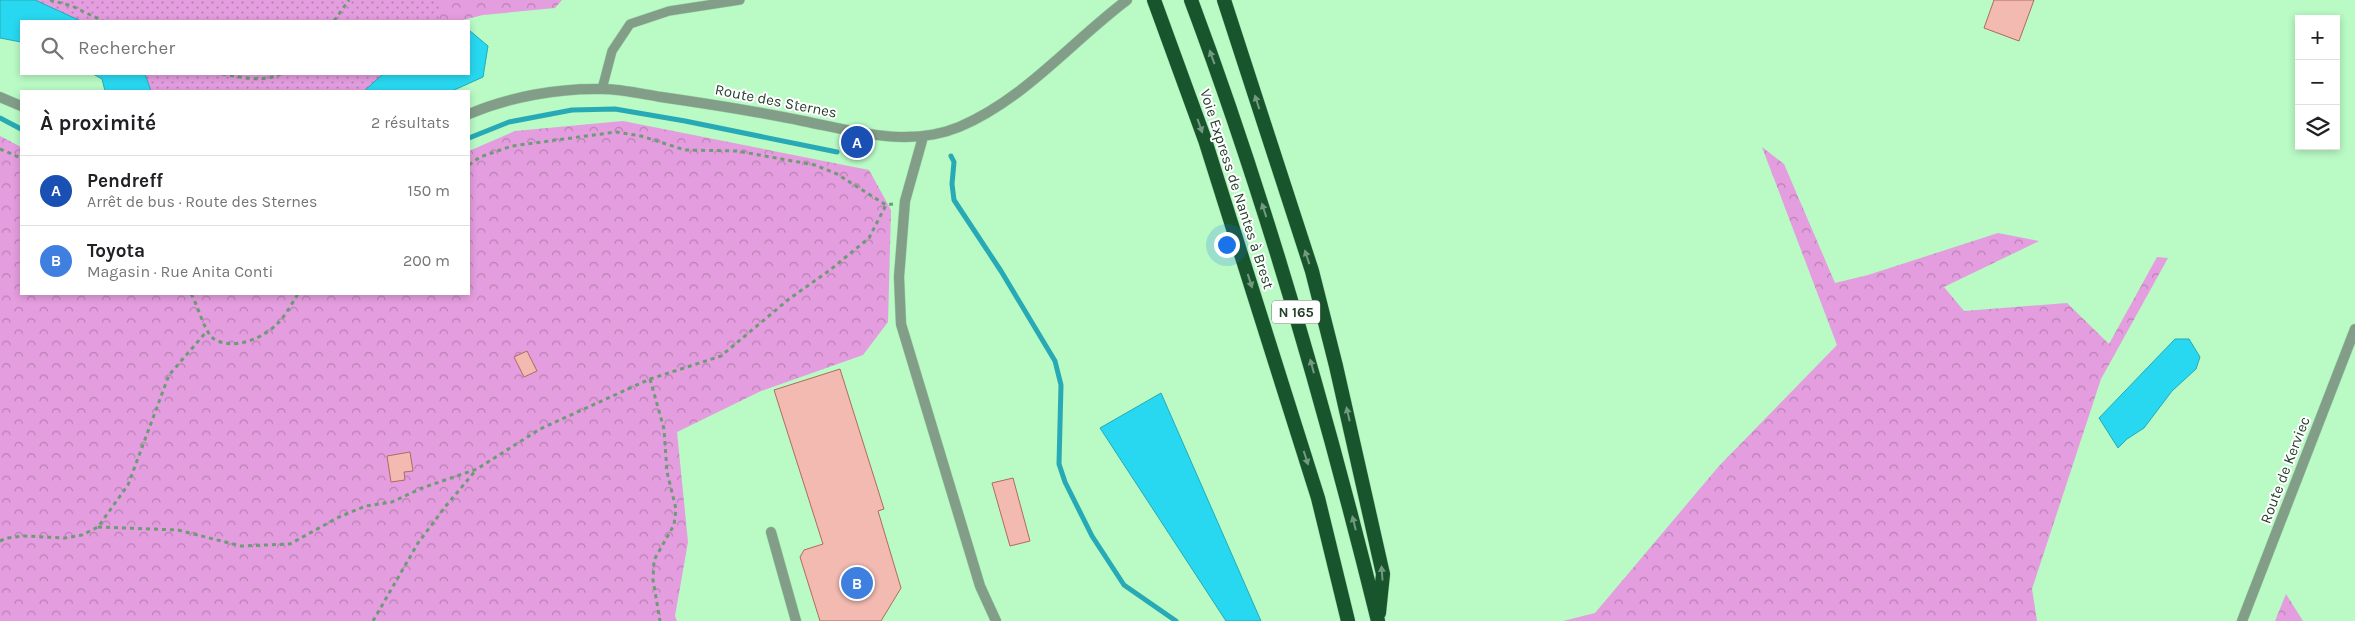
<!DOCTYPE html>
<html lang="fr">
<head>
<meta charset="utf-8">
<style>
	:root { --surface:#fff; --page:#f6f6f6; --text:#202124; --muted:#757577; --line:#e0e0e0; --accent:#972f93 }
	body { margin:0; font-family:Karla,sans-serif; background:var(--page); color:var(--text) }
	.controls { position:absolute; right:15px; top:15px; display:grid; overflow:hidden; border-radius:0px; box-shadow:0 2px 8px #0003 }
	.controls button { width:45px; height:45px; display:grid; place-items:center; padding:0; border:0; border-bottom:1px solid var(--line); background:var(--surface); color:var(--text); font:25px sans-serif }
	.you { position:absolute; left:1226px; top:244px; width:18px; height:18px; margin:-12px; border:4px solid #fff; border-radius:50%; background:#1a73e8; box-shadow:0 0 0 8px #1a73e833 }
	.badge { display:grid; place-items:center; width:32px; height:32px; border-radius:50%; background:var(--accent); color:#fff; font-size:16px; font-weight:700 }
	.pin { position:absolute; translate:-50% -50%; border:2px solid #fff; box-shadow:0 1px 5px #0006 }
	.list { margin:0; padding:0; list-style:none }
	h2 { display:flex; justify-content:space-between; align-items:center; height:65px; margin:0; padding:0 20px; font-size:21px }
	h2 small { font-size:16px; font-weight:400; color:var(--muted) }
	.list li { display:grid; grid-template-columns:32px 1fr auto; gap:15px; align-items:center; box-sizing:border-box; height:70px; padding:0 20px; border-top:1px solid var(--line) }
	.list b { display:block; font-size:19px; white-space:nowrap }
	.list p { margin:0; font-size:16px; white-space:nowrap; color:var(--muted) }
	.list em { font-size:16px; font-style:normal; color:var(--muted) }
	.icon { flex:none; width:28px; height:28px; fill:none; stroke:currentColor; stroke-width:2; stroke-linecap:round; stroke-linejoin:round }
	.map { position:relative; flex:none; width:2355px; height:621px; overflow:hidden }
	.search { position:absolute; background:var(--surface); box-shadow:0 2px 8px #0003; left:20px; top:20px; width:450px; height:55px; display:flex; align-items:center; gap:12px; box-sizing:border-box; padding:0 18px; border-radius:0px; color:var(--muted); font-size:19px }
	.panel { position:absolute; background:var(--surface); box-shadow:0 2px 8px #0003; left:20px; top:90px; width:450px; height:205px; border-radius:0px }
	.map>svg:first-child { display:block }
</style>
</head>
<body>
<div class="map">
<svg width="2355" height="621" viewBox="0 0 2355 621">
	<defs>
		<pattern id="forest-crowns" width="20" height="18" patternUnits="userSpaceOnUse" patternTransform="scale(1.25)"><rect width="20" height="18" fill="#e49dde"/><path d="M2 6a3 3 0 1 1 6 0M12 15a3 3 0 1 1 6 0" fill="none" stroke="#b981b4"/></pattern>
		<pattern id="park-dots" width="8" height="8" patternUnits="userSpaceOnUse" patternTransform="scale(1.25)"><rect width="8" height="8" fill="#e49dde"/><path d="M2 2h.1M6 6h.1" fill="none" stroke="#b981b4" stroke-width="1.8" stroke-linecap="round"/></pattern>
	</defs>
	<rect width="100%" height="100%" fill="#b9fac5"/>
	<path fill="url(#forest-crowns)" d="M95 0H562L555 8 483 15 459 21H128Z
		M623 121 869 170 891 210 888 322 863 355 761 391 677 432 688 542 675 616 677 621H0V136L21 147V294H469V151L515 131Z
		M1762 147 1784 164 1835 283 1868 275 1998 233 2039 241 1944 287 1964 311 2067 303 2109 344 2157 257 2168 258 2101 379 2032 589 2037 621H1563L1595 613 1719 466 1837 345Z
		M2286 594 2303 621H2275Z"/>
	<path fill="url(#park-dots)" d="M0 0H439L440 21H60Z
		M138 74H397L378 91H147Z"/>
	<path fill="#28d8f0" stroke="#27aab5" d="M0 0H35L81 21H21V42L0 38Z
		M469 30 488 46 483 77 452 91H364L383 74H469Z
		M93 74H145L151 91H105L102 79Z
		M2175 339H2189L2200 357 2196 369 2172 391 2144 428 2127 439 2118 448 2099 418Z
		M1161 393 1261 621H1226L1100 428Z"/>
	<g fill="none" stroke-linecap="round" stroke-linejoin="round">
		<path stroke="#27aab5" stroke-width="5" d="M0 118 21 129
			M469 138 509 122 572 110 615 109 685 121 837 152
			M951 156 954 162 952 184 954 200 1001 271 1055 361 1061 385 1059 464 1065 482 1092 536 1124 585 1176 621"/>
	</g>
	<path fill="#f2bab0" stroke="#b3695e" d="M1994 0H2034L2019 41 1984 28Z
		M527 351 537 371 524 377 514 357Z
		M840 369 884 509 878 511 901 588 881 621H820L800 557 804 550 823 544 774 390Z
		M410 452 413 471 404 472 405 480 391 482 387 456Z
		M1013 478 1030 541 1010 546 992 483Z"/>
	<g fill="none" stroke-linecap="round" stroke-linejoin="round">
		<g stroke="#9bd5a6" stroke-width="10">
			<path id="service" d="M602 89 612 51 630 24 669 11 740 0"/>
		</g>
		<g stroke="#9bd5a6" stroke-width="11">
			<path id="minor" d="M771 532 796 621
				M2242 621 2355 329"/>
		</g>
		<g stroke="#9bd5a6" stroke-width="11">
			<path id="tertiary" d="M0 97 21 106
				M469 114C509 97 558 88 602 89 621 89 642 94 661 97 709 104 756 111 803 121 854 131 908 148 959 127 1025 99 1071 42 1127 0
				M923 137 905 201 899 277 901 324 980 586 996 621"/>
		</g>
		<g stroke="#9bd5a6" stroke-width="15">
			<path id="trunk" d="M1154 0 1205 140 1318 498 1348 621
				M1191 0C1267 203 1326 410 1378 621
				M1224 0 1312 271 1336 366 1383 574 1379 613"/>
		</g>
		<path stroke="#6d9b76" stroke-width="3" stroke-dasharray="4 4" stroke-linecap="butt" d="M50 0 72 6 103 21
			M334 21 349 0
			M222 74C242 77 261 83 281 74
			M0 149 21 158
			M469 165 480 157 512 146 616 132 641 136 685 150 737 151 815 165 837 174 886 205 893 204
			M191 294C198 305 204 332 214 339 234 351 264 338 278 323 286 315 292 303 298 294
			M650 379 664 429 667 472 676 509 674 525 654 560 653 580 660 621
			M98 527 178 530 241 546 290 544 339 517 366 506 392 502 422 488 477 469 540 429 650 379 721 356 789 299 830 270 869 238 886 205
			M0 541 7 538 24 536 65 538 82 535 98 527 128 485 169 375 207 331
			M373 621 418 543 445 507 476 470"/>
		<use href="#service" stroke="#839e88" stroke-width="9"/>
		<use href="#minor" stroke="#839e88" stroke-width="10"/>
		<use href="#tertiary" stroke="#839e88" stroke-width="10"/>
		<use href="#trunk" stroke="#18552c" stroke-width="14"/>
	</g>
	<defs><path id="oneway-solid" d="M-6-.8H1V-3.2L6.5 0L1 3.2V.8H-6Z" transform="scale(1.25)"/></defs>
	<g fill="#749980">
		<use href="#oneway-solid" transform="translate(1212 57) rotate(-110)"/>
		<use href="#oneway-solid" transform="translate(1257 102) rotate(-108)"/>
		<use href="#oneway-solid" transform="translate(1200 126) rotate(70)"/>
		<use href="#oneway-solid" transform="translate(1264 210) rotate(-108)"/>
		<use href="#oneway-solid" transform="translate(1307 257) rotate(-108)"/>
		<use href="#oneway-solid" transform="translate(1250 281) rotate(72)"/>
		<use href="#oneway-solid" transform="translate(1312 366) rotate(-105)"/>
		<use href="#oneway-solid" transform="translate(1348 414) rotate(-103)"/>
		<use href="#oneway-solid" transform="translate(1306 458) rotate(72)"/>
		<use href="#oneway-solid" transform="translate(1354 523) rotate(-104)"/>
		<use href="#oneway-solid" transform="translate(1382 573) rotate(-94)"/>
	</g>
	<g text-anchor="middle" stroke-width="4" stroke-linejoin="round" paint-order="stroke">
		<rect fill="#fff" stroke="#66796b" stroke-width="1" x="1272" y="300.5" width="48" height="23" rx="4"/>
		<g font-size="14" font-weight="bold" fill="#25402b">
			<text x="1296" y="317">N 165</text>
		</g>
		<g font-size="15" fill="#25402b" stroke="#fff">
			<text transform="translate(776 101) rotate(11)" y="5">Route des Sternes</text>
			<text transform="translate(1237 189) rotate(72)" y="5">Voie Express de Nantes à Brest</text>
			<text transform="translate(2285 470) rotate(-69)" y="5">Route de Kerviec</text>
		</g>
	</g>
</svg>
<div class="controls">
<button>+</button>
<button>−</button>
<button><svg class="icon" aria-label="layers" viewBox="0 0 24 24"><path d="M12 4l9 5-9 5-9-5zM3 14l9 5 9-5"/></svg></button>
</div>
<div class="you"></div>
<div class="pin badge" style="left:857px;top:142px;background:#1a4fb4">A</div>
<div class="pin badge" style="left:857px;top:583px;background:#3f7fe0">B</div>
<div class="search"><svg class="icon" aria-label="search" viewBox="0 0 24 24"><circle cx="10" cy="10" r="6"/><path d="M15 15l6 6"/></svg>Rechercher</div>
<section class="panel">
<h2>À proximité<small>2 résultats</small></h2>
<ul class="list">
<li><span class="badge" style="background:#1a4fb4">A</span><div><b>Pendreff</b><p>Arrêt de bus · Route des Sternes</p></div><em>150 m</em></li>
<li><span class="badge" style="background:#3f7fe0">B</span><div><b>Toyota</b><p>Magasin · Rue Anita Conti</p></div><em>200 m</em></li>
</ul>
</section>
</div>
</body>
</html>
